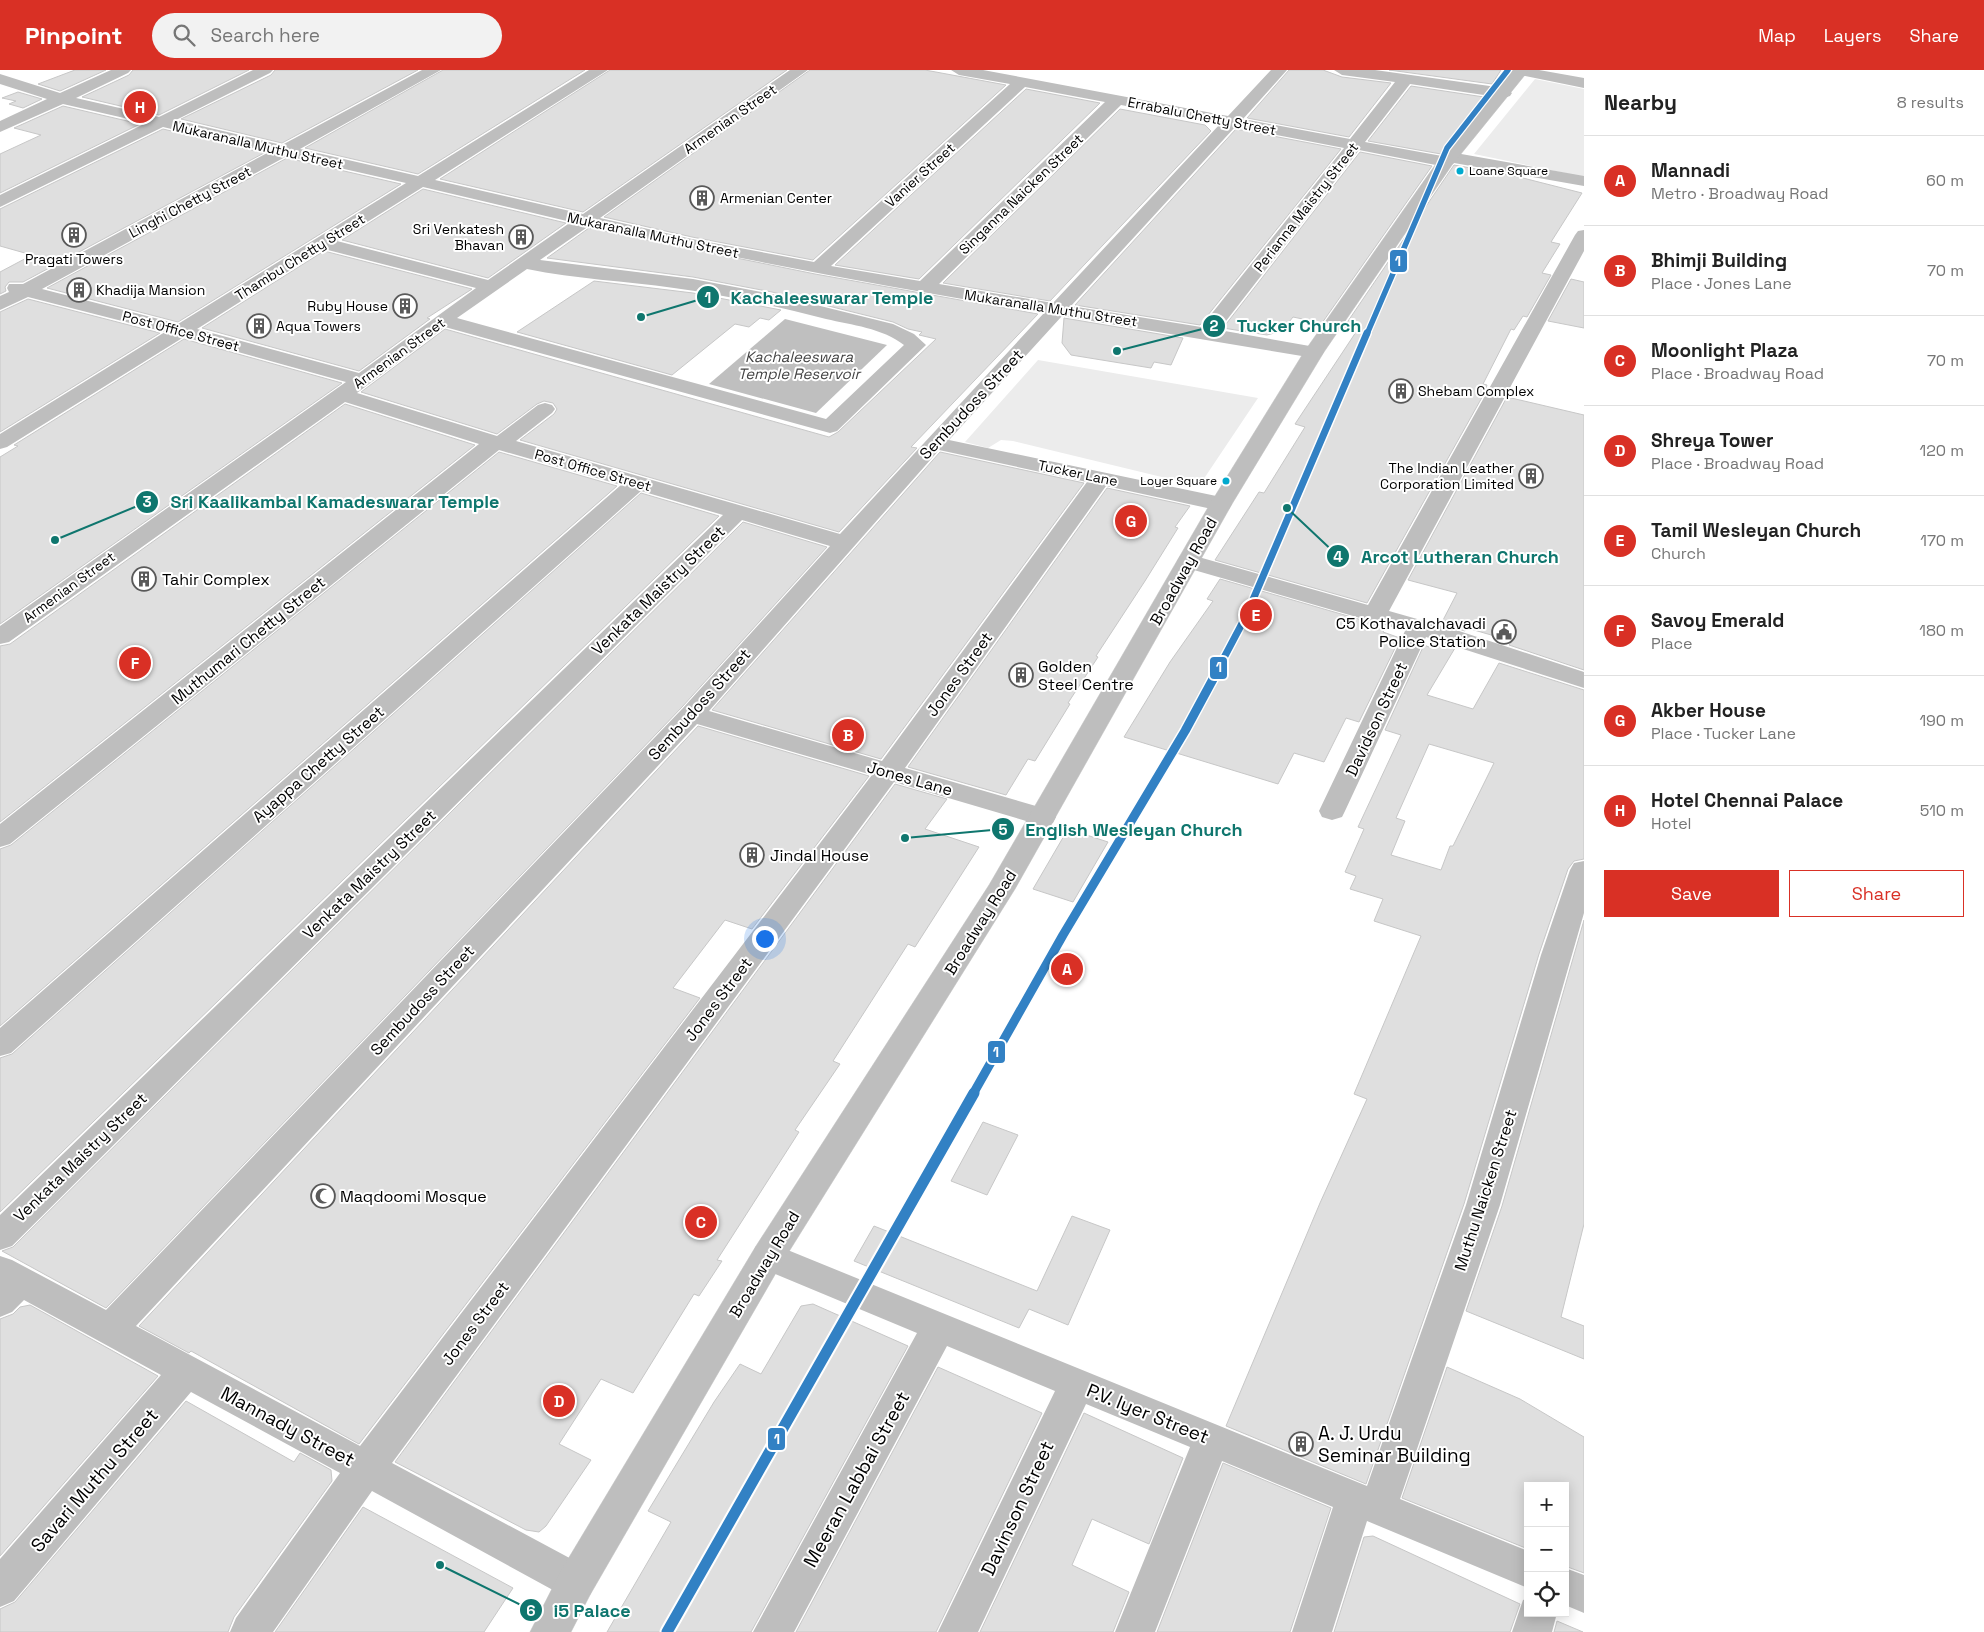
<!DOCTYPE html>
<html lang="en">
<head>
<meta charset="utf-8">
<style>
	:root { --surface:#fff; --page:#f2f2f2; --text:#222; --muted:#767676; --line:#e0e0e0; --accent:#d93025 }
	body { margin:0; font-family:"Space Grotesk",sans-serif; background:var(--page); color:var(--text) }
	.controls { position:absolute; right:15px; bottom:15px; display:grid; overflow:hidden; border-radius:0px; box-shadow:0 2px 12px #0003 }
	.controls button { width:45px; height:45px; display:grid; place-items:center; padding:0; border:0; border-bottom:1px solid var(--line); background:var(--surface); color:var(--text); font:25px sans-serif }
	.you { position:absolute; left:764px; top:868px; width:18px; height:18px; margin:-12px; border:4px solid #fff; border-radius:50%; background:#1a73e8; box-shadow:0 0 0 8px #1a73e833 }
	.badge { display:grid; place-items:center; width:32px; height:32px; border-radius:50%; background:var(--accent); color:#fff; font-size:16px; font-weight:700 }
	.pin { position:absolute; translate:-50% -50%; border:2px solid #fff; box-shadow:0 1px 5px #0006 }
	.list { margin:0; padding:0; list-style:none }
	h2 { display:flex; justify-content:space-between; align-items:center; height:65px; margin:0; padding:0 20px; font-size:21px }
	h2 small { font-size:16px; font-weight:400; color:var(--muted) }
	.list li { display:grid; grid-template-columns:32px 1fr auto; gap:15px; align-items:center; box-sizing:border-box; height:90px; padding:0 20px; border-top:1px solid var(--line) }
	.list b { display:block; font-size:19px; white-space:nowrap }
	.list p { margin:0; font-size:16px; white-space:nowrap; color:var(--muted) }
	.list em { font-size:16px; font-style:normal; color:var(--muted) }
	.actions { display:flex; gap:10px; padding:15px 20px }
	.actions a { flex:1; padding:11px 0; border:1px solid var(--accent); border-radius:0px; text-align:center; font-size:18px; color:var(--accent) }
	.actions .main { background:var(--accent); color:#fff }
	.icon { flex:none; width:28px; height:28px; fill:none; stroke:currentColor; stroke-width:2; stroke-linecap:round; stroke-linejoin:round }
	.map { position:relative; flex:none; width:1584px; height:1562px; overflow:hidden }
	header { display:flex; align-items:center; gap:30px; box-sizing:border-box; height:70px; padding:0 25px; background:var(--accent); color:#fff }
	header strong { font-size:24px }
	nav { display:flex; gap:28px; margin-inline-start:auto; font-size:18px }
	.search { width:350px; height:45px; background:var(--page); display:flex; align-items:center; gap:12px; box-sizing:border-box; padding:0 18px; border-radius:28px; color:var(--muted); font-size:19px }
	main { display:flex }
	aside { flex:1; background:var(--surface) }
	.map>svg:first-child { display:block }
</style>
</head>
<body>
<header>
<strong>Pinpoint</strong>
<div class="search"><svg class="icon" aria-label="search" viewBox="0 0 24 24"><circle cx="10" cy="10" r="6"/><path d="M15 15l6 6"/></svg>Search here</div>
<nav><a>Map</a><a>Layers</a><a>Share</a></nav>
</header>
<main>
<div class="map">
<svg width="1584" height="1562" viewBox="0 0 1584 1562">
	<rect width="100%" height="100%" fill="#fff"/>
	<path fill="#ececec" d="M1535 9 1584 19V107L1474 84Z
		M1038 290 1258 328 1199 416 1013 371 1001 370 988 378 965 372Z"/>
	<path fill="#bfbfbf" d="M785 249 887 275 816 343 709 314Z"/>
	<path fill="#dfdfdf" stroke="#c7c7c7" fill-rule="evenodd" d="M75 0H106L60 21 38 14Z
		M133 0H249L159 45 82 27 129 5Z
		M275 0H418L282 73 181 49 271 5Z
		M443 0H585L418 104 305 78Z
		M610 0H787L583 142 440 109Z
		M810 0H925L1006 15 813 190 692 167 604 147Z
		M1289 0H1323L1342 7 1391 13 1349 67 1247 48Z
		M1389 0H1501L1492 14Z
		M1411 16 1484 27 1474 45 1441 84 1368 71Z
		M1026 19 1100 33 919 209 835 195Z
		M18 22 42 29 23 38 9 34 16 31 2 28Z
		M63 36 140 54 0 123V84L41 65 14 58Z
		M1120 39 1205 55 1211 61 1050 231 943 213Z
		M163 59 264 83 23 212H9L5 217 6 221 0 224V202L32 185 0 176V139Z
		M1236 59 1341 79 1200 255 1075 235Z
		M1360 82 1432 96 1322 253 1293 247 1282 261 1267 265 1223 258Z
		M287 88 401 114 178 252 47 218Z
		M1454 95 1515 106 1582 123 1551 172 1560 174 1542 203 1551 205 1527 247 1523 246 1514 260 1511 259 1483 314 1487 315 1485 322 1367 533 1215 490 1259 422 1264 423 1305 357 1295 354 1358 259 1344 257Z
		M423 119 566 153 488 208 342 170Z
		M589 158 815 204 1038 244 911 377 917 378 839 462 520 370 554 344 557 339 553 333 544 331 537 334 497 364 361 322 445 259 829 367 838 362 936 269 919 265 922 262 908 259 893 252 772 222 693 207 547 188Z
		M324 181 472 219 427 248 430 249 359 301 202 258Z
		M1571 209 1584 212V258L1548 251Z
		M594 211 693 223 781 240 769 250 760 248 749 257 735 254 672 305 517 262Z
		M28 229 160 263 0 362V242Z
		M1064 248 1183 268 1171 295 1154 292 1151 298 1071 285 1062 273Z
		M184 269 342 313 0 554V387L18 376 14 375Z
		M1507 327 1584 345V600L1509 575 1512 571 1467 558 1465 561 1441 554 1457 523 1408 510Z
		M345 334 475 375 0 752V576L10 574Z
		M499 382 617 416 0 956V779L11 775Z
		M940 382 1084 413 881 689 712 640Z
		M1107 418 1190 436 1175 457 1178 458 1145 511 1096 586 1098 587 1068 633 1070 634 1035 691 1028 689 1006 725 908 697Z
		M641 423 719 446 0 1142V988L12 984Z
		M743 452 827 477 682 637 106 1238 2 1181 13 1177Z
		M1220 509 1386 557 1383 562 1400 568 1359 652 1346 648 1324 692 1294 683 1278 714 1124 667 1170 592 1213 531 1207 529Z
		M1432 571 1455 578 1427 625 1473 639 1499 593 1584 620V789L1574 791 1568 799 1539 884 1464 1134 1366 1414 1226 1356 1320 1133 1367 1029 1354 1024 1421 866 1374 851 1383 829 1350 819 1356 806 1345 802 1364 759 1358 757 1401 665 1385 660 1424 575 1429 577ZM1429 674 1494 693 1453 776H1450L1441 800 1391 785 1405 751 1396 748Z
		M698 656 869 706 752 859 725 850 673 918 700 928 359 1374 191 1281 189 1283 139 1256Z
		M895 714 947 729 925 759 979 777 915 877 908 874 833 991 840 994 795 1060 799 1062 717 1190 722 1191 699 1226 694 1224 633 1323 601 1309 559 1374 591 1390 546 1456 539 1462 526 1460 395 1392Z
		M1068 759 1108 772 1073 832 1033 819Z
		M1584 850V1154L1561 1247 1584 1256V1289L1466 1241 1502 1136Z
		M983 1052 1018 1065 987 1125 951 1111Z
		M1072 1146 1110 1160 1068 1255 1029 1239 1019 1258 854 1191 874 1156 1037 1221Z
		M813 1234 908 1276 751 1562H607L671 1452 648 1441 714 1332 740 1294 761 1304 801 1236Z
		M30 1235 158 1306 0 1486V1249L13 1244 20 1237Z
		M938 1297 1042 1343 936 1562H796Z
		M1447 1297 1520 1329 1584 1367V1503L1565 1496V1416H1528V1479L1402 1428Z
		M186 1331 294 1392 300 1383 331 1400 332 1411 234 1547 228 1562H0V1539L15 1532Z
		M1084 1343 1183 1388 1149 1474 1092 1449 1072 1495 1129 1522 1113 1562H980Z
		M1223 1393 1331 1438 1290 1562H1157Z
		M363 1437 513 1518 484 1562H275Z
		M1373 1466 1520 1534 1510 1562H1334L1364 1467Z
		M1557 1551 1583 1562H1554Z"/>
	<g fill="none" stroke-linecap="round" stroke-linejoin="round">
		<g stroke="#dbdbdb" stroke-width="1">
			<path id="major" d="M1513 0H1529L1452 95 1324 282 1232 434 1015 819 780 1196 590 1525 571 1562H530L562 1499 756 1176 989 815 1210 434 1304 282 1440 88Z"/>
		</g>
		<path fill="#bebebe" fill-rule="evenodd" d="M111 0H131L128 3 76 28 159 47 253 0H273L270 3 176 50 282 75 422 0H441L300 79 418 106 589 0H608L435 110 583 144 790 0H808L600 148 692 169 814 192 1010 14 959 5 951 0H983L1228 46 1271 0H1287L1243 49 1350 69 1395 12 1342 5 1334 0H1375L1504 18 1512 23 1510 26 1504 28 1410 14 1365 72 1442 86 1450 82 1584 106V116L1454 93 1446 97 1359 80 1219 260 1321 278 1324 282 1321 286 1314 288 1062 246 949 370 1221 427 1229 429 1232 434 1229 439 1221 441 1106 416 905 698 1053 741 1056 747 1053 753 1043 756 894 712 392 1393 590 1499 595 1512 590 1525 576 1530 562 1525 372 1421 273 1562H230L236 1548 340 1403 191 1322 14 1531 0 1537V1489L161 1305 24 1230 12 1242 0 1247V1186L12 1190 106 1240 683 638 830 476 742 450 12 1176 0 1180V1145L723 445 641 421 11 983 0 986V958L621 415 499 380 10 774 0 777V754L479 374 345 332 9 572 0 574V556L346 312 184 267 7 377 0 379V364L165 262 28 227 0 240V226L9 222 7 218 9 214H23L269 82 163 57 0 137V125L146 53 63 34 0 62V51L47 29 0 14V4L60 23ZM1025 17 1105 32 920 211 831 196ZM1121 35 1220 54 1053 233 939 214ZM1235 57 1344 78 1201 257 1071 236ZM287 86 406 113 178 254 42 219ZM423 117 571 152 488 210 337 171ZM589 156C740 190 891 217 1044 243L840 464 516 371 552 343 555 339 552 335 545 333 538 335 497 366 357 323 445 257 830 363 837 361 926 275 914 264 893 254 772 224 693 209 540 190ZM324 179 476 218 359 303 197 259ZM527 199C576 209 625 211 674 218 725 225 776 236 826 249 852 255 882 258 904 275L826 349 457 248ZM939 380 1087 412 882 691 709 641ZM697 654 872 705 360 1376 136 1256Z
			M1513 0H1539L1584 8V18L1515 4Z
			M1584 160V181L1389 541 1456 560 1584 602V618L1426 567 1345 741 1342 747 1332 750 1322 747 1319 741 1405 561 1180 496 1177 491 1180 486 1188 484 1368 535 1575 165 1578 161Z
			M1584 791V843L1500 1135 1400 1429 1528 1481V1518L1367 1451 1332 1562H1292L1333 1437 1222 1391 1155 1562H1115L1190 1377 1086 1334 978 1562H938L1055 1321 947 1276 794 1562H753L917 1263 756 1196 751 1186 756 1176 768 1172 1367 1416 1466 1135 1541 885 1570 800 1574 793Z
			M1565 1498 1584 1505V1543L1565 1535Z
			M1528 1528V1543H1557L1552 1562H1512L1523 1530Z"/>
		<use href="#major" fill="#bebebe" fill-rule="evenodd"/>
		<g stroke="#fff" stroke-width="8">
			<path id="metro-1-far3" d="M1367 264 1447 78 1508 0"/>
		</g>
		<g stroke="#fff" stroke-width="10">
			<path id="metro-1-far2" d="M1218 599 1246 546 1367 263"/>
		</g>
		<g stroke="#fff" stroke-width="12">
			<path id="metro-1-far1" d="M973 1024 1063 865 1185 661 1219 598"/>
		</g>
		<g stroke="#fff" stroke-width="15">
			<path id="metro-1" d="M667 1562 974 1023"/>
		</g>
		<use href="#metro-1-far3" stroke="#3281c4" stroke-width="5.5"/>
		<use href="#metro-1-far2" stroke="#3281c4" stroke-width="7"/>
		<use href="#metro-1-far1" stroke="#3281c4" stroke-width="9"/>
		<use href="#metro-1" stroke="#3281c4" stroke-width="11"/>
	</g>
	<defs>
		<g id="building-ring" transform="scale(1.25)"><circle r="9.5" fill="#fff" stroke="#595959" stroke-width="1.5"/><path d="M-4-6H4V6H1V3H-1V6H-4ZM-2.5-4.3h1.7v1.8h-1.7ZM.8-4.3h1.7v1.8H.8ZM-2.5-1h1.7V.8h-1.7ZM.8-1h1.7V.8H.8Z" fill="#595959"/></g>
		<g id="civic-ring" transform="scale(1.25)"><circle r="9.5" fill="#fff" stroke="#595959" stroke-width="1.5"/><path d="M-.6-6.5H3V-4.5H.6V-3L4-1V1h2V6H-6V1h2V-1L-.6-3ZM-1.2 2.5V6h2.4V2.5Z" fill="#595959"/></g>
		<g id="mosque-ring" transform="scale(1.25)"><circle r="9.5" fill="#fff" stroke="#595959" stroke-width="1.5"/><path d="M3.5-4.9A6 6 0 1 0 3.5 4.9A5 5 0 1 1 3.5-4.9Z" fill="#595959"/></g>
	</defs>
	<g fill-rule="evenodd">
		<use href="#building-ring" x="702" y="128"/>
		<use href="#building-ring" x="74" y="165"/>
		<use href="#building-ring" x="521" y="167"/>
		<use href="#building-ring" x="79" y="220"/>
		<use href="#building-ring" x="405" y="236"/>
		<use href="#building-ring" x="259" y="256"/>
		<use href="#building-ring" x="1401" y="321"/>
		<use href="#building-ring" x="1531" y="406"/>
		<use href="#building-ring" x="144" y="509"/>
		<use href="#civic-ring" x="1504" y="562"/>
		<use href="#building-ring" x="1021" y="605"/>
		<use href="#building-ring" x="752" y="785"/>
		<use href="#mosque-ring" x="323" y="1126"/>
		<use href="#building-ring" x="1301" y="1374"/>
	</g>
	<g fill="#00a9ce" stroke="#fff" stroke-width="2">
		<circle cx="1460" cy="101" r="4.5"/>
		<circle cx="1226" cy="411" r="4.5"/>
	</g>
	<g text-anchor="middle" stroke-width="4" stroke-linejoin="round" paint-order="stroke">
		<g font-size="12" fill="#000" stroke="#fff" text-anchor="start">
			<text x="1469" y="105">Loane Square</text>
			<text x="1217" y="415" text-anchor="end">Loyer Square</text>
		</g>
		<g font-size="14" fill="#000" stroke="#fff">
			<text transform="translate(1202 46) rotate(11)" y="5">Errabalu Chetty Street</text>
			<text transform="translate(730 49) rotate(-35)" y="5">Armenian Street</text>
			<text transform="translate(258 75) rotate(13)" y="5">Mukaranalla Muthu Street</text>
			<text transform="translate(920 105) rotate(-42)" y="5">Vanier Street</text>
			<text transform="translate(1021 124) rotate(-44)" y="5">Singanna Naicken Street</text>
			<text transform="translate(190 132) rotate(-28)" y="5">Linghi Chetty Street</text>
			<text transform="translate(1306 137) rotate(-52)" y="5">Perianna Maistry Street</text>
			<text transform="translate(653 165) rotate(12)" y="5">Mukaranalla Muthu Street</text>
			<text transform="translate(300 187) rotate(-32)" y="5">Thambu Chetty Street</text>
			<text transform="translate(1051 238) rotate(9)" y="5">Mukaranalla Muthu Street</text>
			<text transform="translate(181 261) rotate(15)" y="5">Post Office Street</text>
			<text transform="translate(399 283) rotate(-36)" y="5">Armenian Street</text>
			<text transform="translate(593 400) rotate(16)" y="5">Post Office Street</text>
			<text transform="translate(1078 403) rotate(12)" y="5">Tucker Lane</text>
			<text transform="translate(69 517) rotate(-36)" y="5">Armenian Street</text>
		</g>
		<g font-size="14" fill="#000" stroke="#fff" text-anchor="start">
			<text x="720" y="133">Armenian Center</text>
			<text x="504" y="164" text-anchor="end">Sri Venkatesh<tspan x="504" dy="16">Bhavan</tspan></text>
			<text x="74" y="194" text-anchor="middle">Pragati Towers</text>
			<text x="96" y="225">Khadija Mansion</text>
			<text x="388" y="241" text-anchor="end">Ruby House</text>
			<text x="276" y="261">Aqua Towers</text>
			<text x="1418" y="326">Shebam Complex</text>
			<text x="1514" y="403" text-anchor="end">The Indian Leather<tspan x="1514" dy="16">Corporation Limited</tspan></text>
		</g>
		<g font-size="15" font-style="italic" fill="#444" stroke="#fff">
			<text x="799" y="292">Kachaleeswara<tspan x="799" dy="17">Temple Reservoir</tspan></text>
		</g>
		<g font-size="16" fill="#000" stroke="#fff">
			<text transform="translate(971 334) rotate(-47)" y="6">Sembudoss Street</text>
			<text transform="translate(1183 501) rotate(-61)" y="6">Broadway Road</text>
			<text transform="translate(658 520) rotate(-44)" y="6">Venkata Maistry Street</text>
			<text transform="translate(248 570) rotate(-39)" y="6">Muthumari Chetty Street</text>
			<text transform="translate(959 604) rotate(-54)" y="6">Jones Street</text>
			<text transform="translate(699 634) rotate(-48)" y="6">Sembudoss Street</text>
			<text transform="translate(1376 649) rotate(-65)" y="6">Davidson Street</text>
			<text transform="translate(318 694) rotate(-41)" y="6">Ayappa Chetty Street</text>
			<text transform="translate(910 708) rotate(16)" y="6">Jones Lane</text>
			<text transform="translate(369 804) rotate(-44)" y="6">Venkata Maistry Street</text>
			<text transform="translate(980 852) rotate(-58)" y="6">Broadway Road</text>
			<text transform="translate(718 929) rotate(-53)" y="6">Jones Street</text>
			<text transform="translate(422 930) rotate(-47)" y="6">Sembudoss Street</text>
			<text transform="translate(80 1087) rotate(-44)" y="6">Venkata Maistry Street</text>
			<text transform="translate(1485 1120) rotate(-72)" y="6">Muthu Naicken Street</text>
			<text transform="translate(764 1194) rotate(-59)" y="6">Broadway Road</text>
			<text transform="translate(475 1253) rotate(-53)" y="6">Jones Street</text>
		</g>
		<g font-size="16" fill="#000" stroke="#fff" text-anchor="start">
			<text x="162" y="515">Tahir Complex</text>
			<text x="1486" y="559" text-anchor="end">C5 Kothavalchavadi<tspan x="1486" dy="18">Police Station</tspan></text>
			<text x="1038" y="602">Golden<tspan x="1038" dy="18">Steel Centre</tspan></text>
			<text x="770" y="791">Jindal House</text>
			<text x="340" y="1132">Maqdoomi Mosque</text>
		</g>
		<g font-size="19" fill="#000" stroke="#fff">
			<text transform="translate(1148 1343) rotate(22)" y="7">P.V. Iyer Street</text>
			<text transform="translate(288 1356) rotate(28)" y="7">Mannady Street</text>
			<text transform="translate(856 1409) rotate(-61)" y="7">Meeran Labbai Street</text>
			<text transform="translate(94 1410) rotate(-49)" y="7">Savari Muthu Street</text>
			<text transform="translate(1017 1438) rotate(-65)" y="7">Davinson Street</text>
		</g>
		<g font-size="19" fill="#000" stroke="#fff" text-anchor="start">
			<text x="1318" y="1370">A. J. Urdu<tspan x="1318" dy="22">Seminar Building</tspan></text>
		</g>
	</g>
	<path fill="none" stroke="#0f766e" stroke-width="2" d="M641 247L708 227M1117 281L1214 256M55 470L147 432M1287 438L1338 486M905 768L1003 759M440 1495L531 1540"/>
	<g fill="#0f766e" stroke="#fff" stroke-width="2">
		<circle cx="641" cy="247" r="5"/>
		<circle cx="1117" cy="281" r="5"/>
		<circle cx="55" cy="470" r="5"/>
		<circle cx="1287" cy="438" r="5"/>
		<circle cx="905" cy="768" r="5"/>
		<circle cx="440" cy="1495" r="5"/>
		<circle cx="708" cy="227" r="12"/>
		<circle cx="1214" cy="256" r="12"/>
		<circle cx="147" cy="432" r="12"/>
		<circle cx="1338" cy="486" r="12"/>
		<circle cx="1003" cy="759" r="12"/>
		<circle cx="531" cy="1540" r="12"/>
	</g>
	<g font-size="15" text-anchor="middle" font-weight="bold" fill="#fff">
		<text x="708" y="233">1</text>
		<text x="1214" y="261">2</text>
		<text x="147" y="437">3</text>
		<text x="1338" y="492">4</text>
		<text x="1003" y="765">5</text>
		<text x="531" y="1546">6</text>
	</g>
	<g font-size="18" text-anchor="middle" font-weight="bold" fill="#0f766e" stroke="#fff" stroke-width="4" stroke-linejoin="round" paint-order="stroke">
		<text x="832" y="234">Kachaleeswarar Temple</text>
		<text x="1299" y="262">Tucker Church</text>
		<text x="335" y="438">Sri Kaalikambal Kamadeswarar Temple</text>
		<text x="1460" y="493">Arcot Lutheran Church</text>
		<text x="1134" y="766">English Wesleyan Church</text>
		<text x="592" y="1547">i5 Palace</text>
	</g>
	<g stroke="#fff" stroke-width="2">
		<rect x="1389" y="179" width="19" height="24" rx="5" fill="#3281c4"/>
		<rect x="1209" y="586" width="19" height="24" rx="5" fill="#3281c4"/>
		<rect x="987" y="970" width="19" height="24" rx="5" fill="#3281c4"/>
		<rect x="767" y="1357" width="19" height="24" rx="5" fill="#3281c4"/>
	</g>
	<g font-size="14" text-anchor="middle" font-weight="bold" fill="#fff">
		<text x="1398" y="196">1</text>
		<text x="1219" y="602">1</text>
		<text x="996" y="987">1</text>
		<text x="777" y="1374">1</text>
	</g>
</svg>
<div class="controls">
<button>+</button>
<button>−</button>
<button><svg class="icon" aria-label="locate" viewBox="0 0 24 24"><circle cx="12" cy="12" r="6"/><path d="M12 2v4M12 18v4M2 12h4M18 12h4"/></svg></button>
</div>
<div class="you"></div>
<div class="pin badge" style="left:1067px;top:899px">A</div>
<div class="pin badge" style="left:848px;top:665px">B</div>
<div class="pin badge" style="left:701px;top:1152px">C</div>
<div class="pin badge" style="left:559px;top:1331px">D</div>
<div class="pin badge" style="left:1256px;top:545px">E</div>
<div class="pin badge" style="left:135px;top:593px">F</div>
<div class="pin badge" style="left:1131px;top:451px">G</div>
<div class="pin badge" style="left:140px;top:37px">H</div>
</div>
<aside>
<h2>Nearby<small>8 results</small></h2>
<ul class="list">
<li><span class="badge">A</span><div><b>Mannadi</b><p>Metro · Broadway Road</p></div><em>60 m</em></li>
<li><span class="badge">B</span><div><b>Bhimji Building</b><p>Place · Jones Lane</p></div><em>70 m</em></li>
<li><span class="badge">C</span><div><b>Moonlight Plaza</b><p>Place · Broadway Road</p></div><em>70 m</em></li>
<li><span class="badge">D</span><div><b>Shreya Tower</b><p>Place · Broadway Road</p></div><em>120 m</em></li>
<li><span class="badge">E</span><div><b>Tamil Wesleyan Church</b><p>Church</p></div><em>170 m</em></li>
<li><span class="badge">F</span><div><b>Savoy Emerald</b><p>Place</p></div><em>180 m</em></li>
<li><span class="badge">G</span><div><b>Akber House</b><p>Place · Tucker Lane</p></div><em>190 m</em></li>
<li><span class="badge">H</span><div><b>Hotel Chennai Palace</b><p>Hotel</p></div><em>510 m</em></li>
</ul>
<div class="actions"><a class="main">Save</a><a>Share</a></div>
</aside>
</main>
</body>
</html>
